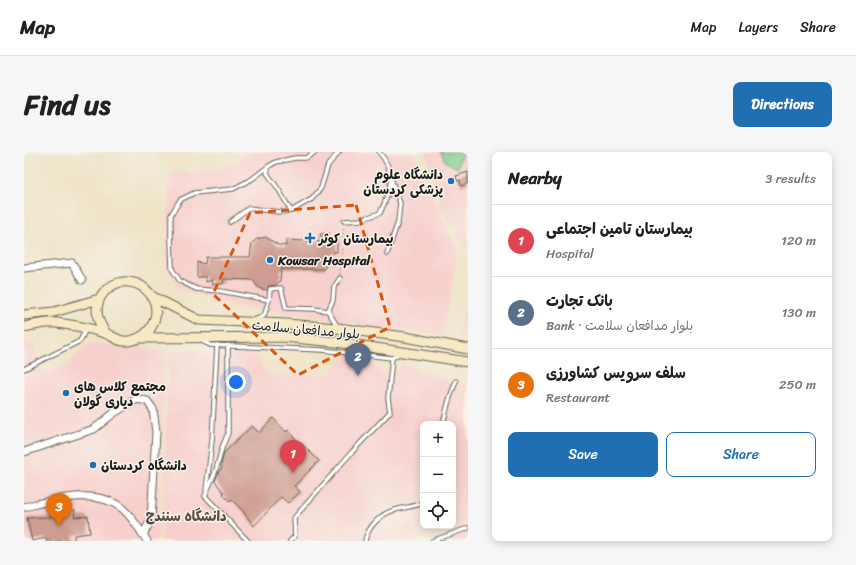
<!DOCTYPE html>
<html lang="en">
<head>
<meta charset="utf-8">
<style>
	:root { --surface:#fff; --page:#f6f6f6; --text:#202124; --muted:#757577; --line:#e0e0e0; --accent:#1f6fb2 }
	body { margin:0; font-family:Sriracha,"Playpen Sans Arabic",sans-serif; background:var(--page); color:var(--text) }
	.controls { position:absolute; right:12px; bottom:12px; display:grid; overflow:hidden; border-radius:8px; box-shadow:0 2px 10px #0003 }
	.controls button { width:36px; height:36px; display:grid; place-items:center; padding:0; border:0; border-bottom:1px solid var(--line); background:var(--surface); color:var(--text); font:20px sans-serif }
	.you { position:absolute; left:212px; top:230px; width:14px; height:14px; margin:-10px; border:3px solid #fff; border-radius:50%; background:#1a73e8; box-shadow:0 0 0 6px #1a73e833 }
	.badge { display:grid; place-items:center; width:26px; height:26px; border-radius:50%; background:var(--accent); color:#fff; font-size:13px; font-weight:700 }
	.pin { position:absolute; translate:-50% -33px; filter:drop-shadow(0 1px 2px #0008) }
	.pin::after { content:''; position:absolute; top:21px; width:14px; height:12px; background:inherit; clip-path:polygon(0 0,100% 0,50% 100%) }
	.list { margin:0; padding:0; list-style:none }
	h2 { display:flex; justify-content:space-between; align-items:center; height:52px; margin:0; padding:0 16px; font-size:17px }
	h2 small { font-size:13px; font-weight:400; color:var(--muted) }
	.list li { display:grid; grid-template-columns:26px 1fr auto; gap:12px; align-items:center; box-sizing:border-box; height:72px; padding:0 16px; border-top:1px solid var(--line) }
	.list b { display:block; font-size:15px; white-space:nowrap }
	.list p { margin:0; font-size:13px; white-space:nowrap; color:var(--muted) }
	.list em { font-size:13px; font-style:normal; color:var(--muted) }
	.actions { display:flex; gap:8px; padding:12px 16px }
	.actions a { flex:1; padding:9px 0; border:1px solid var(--accent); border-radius:8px; text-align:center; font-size:14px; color:var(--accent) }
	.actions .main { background:var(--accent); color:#fff }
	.icon { flex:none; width:22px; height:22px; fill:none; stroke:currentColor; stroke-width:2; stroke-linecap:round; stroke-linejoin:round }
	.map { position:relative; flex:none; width:444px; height:389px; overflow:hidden; border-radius:8px }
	header { display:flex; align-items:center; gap:24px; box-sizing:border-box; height:56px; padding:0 20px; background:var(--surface); border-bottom:1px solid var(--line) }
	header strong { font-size:19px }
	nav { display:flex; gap:22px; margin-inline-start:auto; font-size:14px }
	.intro { display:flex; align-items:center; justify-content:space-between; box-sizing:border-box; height:96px; padding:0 24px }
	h1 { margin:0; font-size:28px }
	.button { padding:10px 18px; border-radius:8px; background:var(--accent); color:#fff; font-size:14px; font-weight:700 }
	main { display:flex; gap:24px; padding:0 24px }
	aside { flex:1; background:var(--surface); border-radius:8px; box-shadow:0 2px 10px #0003 }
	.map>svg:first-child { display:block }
</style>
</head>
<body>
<header>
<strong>Map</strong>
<nav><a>Map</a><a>Layers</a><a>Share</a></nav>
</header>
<div class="intro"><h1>Find us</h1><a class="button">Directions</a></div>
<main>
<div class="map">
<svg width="444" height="389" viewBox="0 0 444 389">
	<rect width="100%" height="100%" fill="#f7f3e8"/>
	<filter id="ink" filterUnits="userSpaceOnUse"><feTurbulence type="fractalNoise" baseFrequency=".025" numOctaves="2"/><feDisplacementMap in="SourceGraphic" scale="8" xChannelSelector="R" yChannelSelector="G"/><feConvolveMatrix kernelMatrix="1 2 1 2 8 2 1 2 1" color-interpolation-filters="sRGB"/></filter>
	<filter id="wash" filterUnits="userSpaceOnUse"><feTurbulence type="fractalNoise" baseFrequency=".012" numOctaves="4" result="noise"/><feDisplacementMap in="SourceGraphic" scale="16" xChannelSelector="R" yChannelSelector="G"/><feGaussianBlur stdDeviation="0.9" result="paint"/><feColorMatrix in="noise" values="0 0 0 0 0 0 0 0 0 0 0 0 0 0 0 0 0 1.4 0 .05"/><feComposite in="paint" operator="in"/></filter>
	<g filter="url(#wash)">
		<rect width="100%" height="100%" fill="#efe3c6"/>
		<path fill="#f7d0ce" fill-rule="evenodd" d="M229 0H390L393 14 434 98 419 182 355 177 303 167 197 152 155 137 143 115 145 21 192 18Z
			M402 0H444V99L417 57Z
			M444 147V187L432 184Z
			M0 190 9 191 19 223 44 212 65 191 142 199 134 389H0Z
			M145 198 184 199 186 204H206L210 201 230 202 243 221 305 223 323 202 339 203 357 221 371 219 378 212 444 235V370L393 389H137ZM399 272H429V374H399Z
			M444 373V389H400Z"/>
		<path fill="#7ccb8b" stroke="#4c7454" d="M416 0H444L437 4 434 16 422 10Z"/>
		<g id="blocks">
			<path fill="#ce9c90" d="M444 20V31L437 34 436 28 433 29 432 24Z
				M305 81 304 87H313V100H309L310 110 302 111 301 117H257L256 129 252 133 244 134 243 138 237 137 233 134 229 128 200 127 199 132H188V128L182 130V125H173V110L181 112 182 105H226L228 91 233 87 242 85 254 93 262 94V88L300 90 296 82Z
				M249 266 262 280 264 278 275 291 276 290 295 309 270 334 276 340 264 351 257 345 230 374 219 359 208 348 206 350 199 342 200 341 191 329 195 319 198 316 197 313 200 301 228 274 235 281Z
				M51 358 50 365 64 364 66 381 50 383V389H22V386L8 389 3 366 27 365 26 360Z"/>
		</g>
	</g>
	<g filter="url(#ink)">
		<use href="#blocks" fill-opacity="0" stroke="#666258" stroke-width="1"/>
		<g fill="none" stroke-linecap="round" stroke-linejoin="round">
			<g stroke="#666258" stroke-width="5.5">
				<path id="service" d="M245 14 228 27 209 37 170 41 156 48 147 63V86L148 117 156 129 172 137 196 139 245 148
					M267 59 255 38 243 21 245 14 252 10 271 6H282L291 0
					M320 69 336 68 356 61C367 38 373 21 355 0
					M206 70 225 56 255 60 267 59 288 47 297 36 304 13 315 0
					M363 102 374 70 376 51 367 27
					M304 159 309 148 310 135 316 126
					M230 168 240 164 245 148 246 137 257 136 262 156 290 157 304 159 312 172 313 175
					M178 189 186 193 299 198 368 206 375 202
					M0 217 56 189 62 177
					M419 272 425 248 432 229
					M182 339 188 289 193 193
					M181 344 192 318 198 296 204 281V193
					M181 344 224 389
					M266 389 271 384 270 366 327 301 366 260 364 246 368 206
					M341 389C343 376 357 361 371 358 380 355 390 355 399 351
					M408 389 444 376"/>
			</g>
			<g stroke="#666258" stroke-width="9">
				<path id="minor" d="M0 116 48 111 58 128
					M0 300 70 277 90 261 113 247 123 249 129 257 132 280 127 368 119 383
					M0 355C30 348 72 335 99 357 109 366 116 378 123 389"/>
			</g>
			<g stroke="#666258" stroke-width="11">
				<path id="secondary" d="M129 145 175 168 262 172 313 176 381 185 444 197
					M0 163 30 160 75 147
					M0 175C10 173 23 170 33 171 48 173 66 176 81 181 91 185 96 192 109 188 121 185 128 177 131 166 133 158 131 149 127 143 102 110 53 145 82 181
					M117 186 259 185 312 190 444 210"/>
			</g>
			<path stroke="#666258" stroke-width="1" stroke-dasharray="1 3" stroke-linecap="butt" d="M316 122 320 75"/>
			<use href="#service" stroke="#fff" stroke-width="3.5"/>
			<use href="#minor" stroke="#fff" stroke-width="7"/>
			<use href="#secondary" stroke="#f6e9c3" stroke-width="9"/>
		</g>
	</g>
	<path fill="none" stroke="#de560d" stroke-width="3" stroke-dasharray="8 5" stroke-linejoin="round" d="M332 53 366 175 274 223 189 142 226 61Z"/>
	<g fill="#1f6fb2" stroke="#f7f3e8" stroke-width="1.5">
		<circle cx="427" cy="29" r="4"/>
		<path d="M284 80h4v4h4v4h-4v4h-4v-4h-4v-4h4z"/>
		<circle cx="246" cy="108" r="4"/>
		<circle cx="42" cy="241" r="4"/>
		<circle cx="69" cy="313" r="4"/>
	</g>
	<g text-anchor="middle" stroke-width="3" stroke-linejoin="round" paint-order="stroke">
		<g font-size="13" font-weight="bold" fill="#1c1c1c" stroke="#f7f3e8" text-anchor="start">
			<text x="419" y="27" text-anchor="end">دانشگاه علوم<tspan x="419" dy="15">پزشکی کردستان</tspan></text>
			<text x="295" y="91">بیمارستان کوثر</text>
			<text x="254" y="113">Kowsar Hospital</text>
			<text x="50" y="239">مجتمع کلاس های<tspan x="50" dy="15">دیاری گولان</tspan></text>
			<text x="77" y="318">دانشگاه کردستان</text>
		</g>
		<g font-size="13" fill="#1c1c1c" stroke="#f7f3e8">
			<text transform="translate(282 177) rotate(5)" y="5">بلوار مدافعان سلامت</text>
		</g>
		<g font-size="14" font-weight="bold" fill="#5a4945" stroke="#f7f3e8">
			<text x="162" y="369">دانشگاه سنندج</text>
		</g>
	</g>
</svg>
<div class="controls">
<button>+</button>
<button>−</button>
<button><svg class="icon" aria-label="locate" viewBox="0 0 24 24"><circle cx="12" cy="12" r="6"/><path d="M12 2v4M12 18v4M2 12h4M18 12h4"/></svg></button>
</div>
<div class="you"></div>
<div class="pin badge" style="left:269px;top:321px;background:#e0444e">1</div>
<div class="pin badge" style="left:334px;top:224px;background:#5c6f8a">2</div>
<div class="pin badge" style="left:35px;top:374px;background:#e8710a">3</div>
</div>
<aside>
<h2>Nearby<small>3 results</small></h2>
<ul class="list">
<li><span class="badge" style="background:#e0444e">1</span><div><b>بیمارستان تامین اجتماعی</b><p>Hospital</p></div><em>120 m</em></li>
<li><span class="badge" style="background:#5c6f8a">2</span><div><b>بانک تجارت</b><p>Bank · بلوار مدافعان سلامت</p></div><em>130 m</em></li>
<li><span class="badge" style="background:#e8710a">3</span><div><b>سلف سرویس کشاورزی</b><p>Restaurant</p></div><em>250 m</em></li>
</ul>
<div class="actions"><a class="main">Save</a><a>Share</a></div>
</aside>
</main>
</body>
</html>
